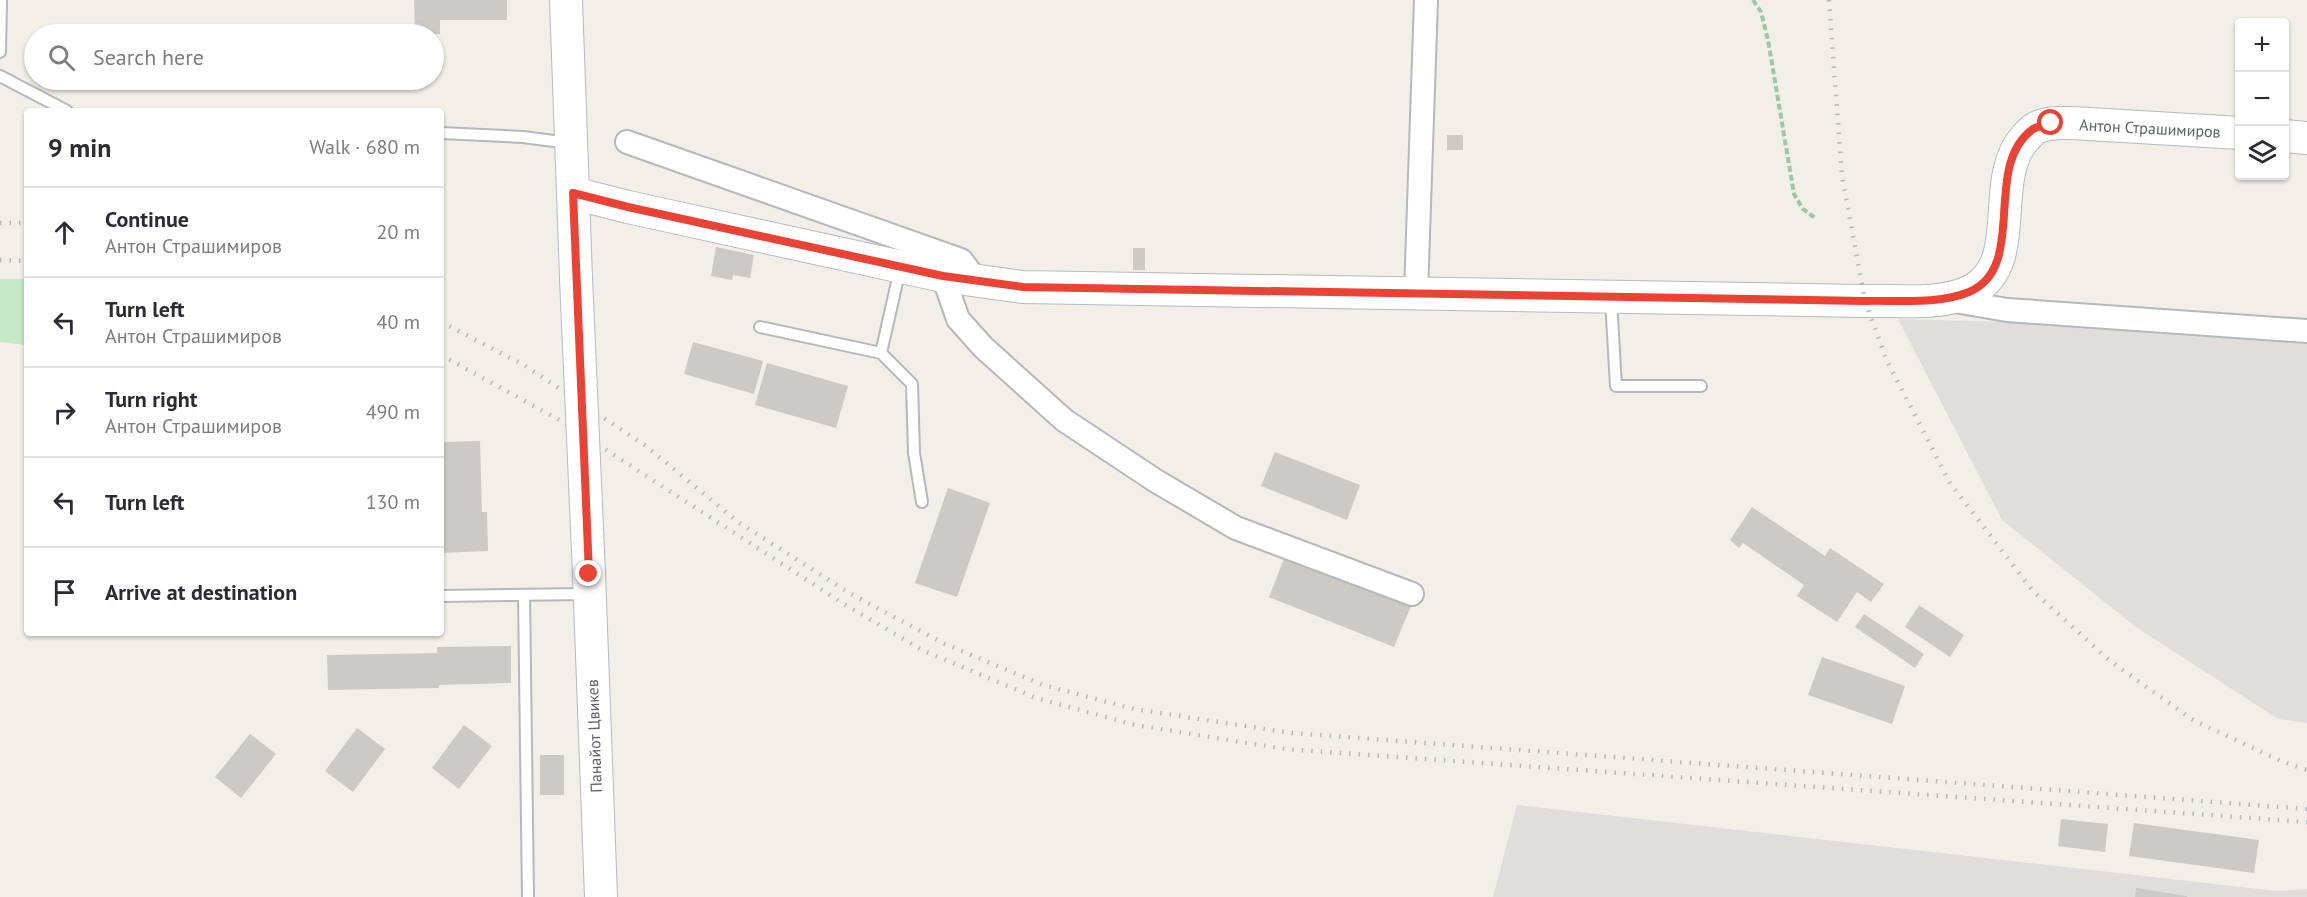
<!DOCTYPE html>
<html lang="en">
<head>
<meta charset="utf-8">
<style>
	:root { --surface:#fff; --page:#f2f2f3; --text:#2b2b33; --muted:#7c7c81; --line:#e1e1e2 }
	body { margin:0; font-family:"PT Sans",sans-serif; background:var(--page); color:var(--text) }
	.controls { position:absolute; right:18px; top:18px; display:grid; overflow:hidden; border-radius:6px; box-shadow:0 2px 4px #0004 }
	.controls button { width:54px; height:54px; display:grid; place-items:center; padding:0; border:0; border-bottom:2px solid var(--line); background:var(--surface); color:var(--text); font:30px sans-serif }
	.stop { position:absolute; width:18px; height:18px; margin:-14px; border:4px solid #ea4335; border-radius:50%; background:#fff }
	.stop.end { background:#ea4335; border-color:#fff; box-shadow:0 2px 6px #0008 }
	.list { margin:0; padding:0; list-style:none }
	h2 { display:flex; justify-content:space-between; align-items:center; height:78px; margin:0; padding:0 24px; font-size:26px }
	h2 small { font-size:20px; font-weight:400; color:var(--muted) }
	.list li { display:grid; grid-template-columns:39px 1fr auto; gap:18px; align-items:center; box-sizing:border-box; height:90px; padding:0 24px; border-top:2px solid var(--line) }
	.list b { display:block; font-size:22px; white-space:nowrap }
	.list p { margin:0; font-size:20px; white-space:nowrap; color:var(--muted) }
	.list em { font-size:20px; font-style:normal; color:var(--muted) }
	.icon { flex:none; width:33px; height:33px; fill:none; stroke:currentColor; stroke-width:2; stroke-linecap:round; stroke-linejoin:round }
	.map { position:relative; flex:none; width:2307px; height:897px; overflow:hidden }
	.search { position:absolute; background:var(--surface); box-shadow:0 2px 4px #0004; left:24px; top:24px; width:420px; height:66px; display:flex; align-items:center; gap:15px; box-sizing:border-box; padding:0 21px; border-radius:33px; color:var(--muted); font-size:22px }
	.panel { position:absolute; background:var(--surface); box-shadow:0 2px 4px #0004; left:24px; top:108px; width:420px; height:528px; border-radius:6px }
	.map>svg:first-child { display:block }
</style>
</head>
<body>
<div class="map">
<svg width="2307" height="897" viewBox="0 0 2307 897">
	<rect width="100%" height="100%" fill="#f1efe8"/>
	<path fill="#e0deda" d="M1898 319 2014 322 2307 343V723L2278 719 2136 627 2002 520Z
		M1517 805 2277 891 2307 889V897H1493Z"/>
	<path fill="#c5e8c5" d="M0 279H27V345L0 342Z"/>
	<path fill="#cccac5" d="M414 0H507V20H440V34H415Z
		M1447 135H1463V150H1447Z
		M716 247 754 255 750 278 733 275 732 280 711 276Z
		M1133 248H1145V270H1133Z
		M693 342 763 361 754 394 684 374Z
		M767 363 848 386 836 428 755 405Z
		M480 441 482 512H487L488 551 441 553V442Z
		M1275 452 1360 485 1347 520 1261 486Z
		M948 488 990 503 957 597 915 583Z
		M1752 507 1825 556 1830 548 1884 584 1871 602 1857 592 1837 622 1797 596 1804 585 1743 543 1739 548 1730 540Z
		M1285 556 1411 606 1394 647 1269 597Z
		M1919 605 1964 635 1950 657 1905 627Z
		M1864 614 1924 654 1915 668 1855 627Z
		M511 646V683L439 685V688L328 690 327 655 437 653V647Z
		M1822 657 1905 686 1892 724 1808 695Z
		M464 725 492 746 459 789 432 768Z
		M357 728 385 749 353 792 325 771Z
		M250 734 276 754 241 798 215 777Z
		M540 755H564V795H540Z
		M2061 819 2108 824 2105 852 2058 846Z
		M2134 823 2259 840 2254 873 2129 856Z
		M2136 888 2187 896V897H2135Z"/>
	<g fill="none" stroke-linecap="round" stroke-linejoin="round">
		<g stroke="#b5b8bc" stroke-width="14">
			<path id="lane" d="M0 52 1 0
				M0 76 67 111
				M441 133 523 137 569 143
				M900 269 881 353 912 384 914 453 922 502
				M1611 300 1616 386H1701
				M760 327 881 353
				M524 595 528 897
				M441 596 586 594"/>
		</g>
		<g stroke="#b5b8bc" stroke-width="26">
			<path id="street" d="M627 142 961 260 977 281
				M943 276 958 319 983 347 1064 420 1156 481 1236 528 1412 594
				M1416 293 1426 0
				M1949 300 2007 310 2307 331"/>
		</g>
		<g stroke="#b6babf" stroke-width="34">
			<path id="secondary" d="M566 0 576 278
				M2284 136 2307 138
				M573 193 628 207 943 276 1023 287 1865 301C1897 300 1944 306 1973 290 2025 261 1987 179 2026 137 2029 134 2032 130 2036 128 2047 122 2059 123 2072 123L2240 133
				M589 574 601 897"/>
		</g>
		<path stroke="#9cc7a9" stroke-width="4" stroke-dasharray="6 3" stroke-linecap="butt" d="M1753 0 1761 12 1768 40 1794 194 1803 209 1815 218"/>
		<use href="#lane" stroke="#fff" stroke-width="10"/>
		<use href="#street" stroke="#fff" stroke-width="22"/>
		<use href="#secondary" stroke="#fff" stroke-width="32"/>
		<path stroke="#b6b7b8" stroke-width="4.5" stroke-dasharray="1.5 8" stroke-linecap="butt" d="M1829 0 1842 176 1865 301 1887 361 1950 483 2033 591 2110 661 2193 720 2281 761 2307 770
			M0 223H27
			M0 260 27 261
			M441 322 524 365 646 446 738 522 851 594 945 644 1043 685 1134 709 1292 733 2307 809
			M441 355 563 422 844 604 922 650 1036 698 1135 725 1285 749 2307 822"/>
		<g stroke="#b6babf" stroke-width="34" stroke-linecap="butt">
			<path id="secondary-bridge" d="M576 278 589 574"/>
		</g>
		<use href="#secondary-bridge" stroke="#fff" stroke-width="32"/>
	</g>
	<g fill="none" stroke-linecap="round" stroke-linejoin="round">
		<path stroke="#ea4335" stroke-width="8" d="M589 574 573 193 628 207 943 276 1023 287 1865 301C1899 300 1937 305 1969 292 2029 267 1981 166 2033 129 2038 126 2045 125 2051 123"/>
	</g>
	<g text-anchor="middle" stroke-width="5" stroke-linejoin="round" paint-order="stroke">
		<g font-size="16" fill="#5f6368" stroke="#fff">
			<text transform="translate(2150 128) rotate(3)" y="6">Антон Страшимиров</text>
			<text transform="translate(594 736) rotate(-92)" y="6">Панайот Цвикев</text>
		</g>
	</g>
</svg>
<div class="controls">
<button>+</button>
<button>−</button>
<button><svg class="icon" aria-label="layers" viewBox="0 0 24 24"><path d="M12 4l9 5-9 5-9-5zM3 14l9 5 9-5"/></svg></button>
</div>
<div class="stop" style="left:2051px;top:123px"></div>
<div class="stop end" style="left:589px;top:574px"></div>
<div class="search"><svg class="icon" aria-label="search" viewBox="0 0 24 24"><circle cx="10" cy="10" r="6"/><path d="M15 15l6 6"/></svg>Search here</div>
<section class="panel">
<h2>9 min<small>Walk · 680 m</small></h2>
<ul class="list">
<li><svg class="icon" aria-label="ahead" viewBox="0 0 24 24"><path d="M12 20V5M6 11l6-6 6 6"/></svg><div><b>Continue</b><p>Антон Страшимиров</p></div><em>20 m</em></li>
<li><svg class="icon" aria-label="left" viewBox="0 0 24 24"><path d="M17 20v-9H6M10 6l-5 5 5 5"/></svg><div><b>Turn left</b><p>Антон Страшимиров</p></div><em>40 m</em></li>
<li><svg class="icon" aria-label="right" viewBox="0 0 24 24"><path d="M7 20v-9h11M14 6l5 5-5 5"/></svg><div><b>Turn right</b><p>Антон Страшимиров</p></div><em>490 m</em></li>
<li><svg class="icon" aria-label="left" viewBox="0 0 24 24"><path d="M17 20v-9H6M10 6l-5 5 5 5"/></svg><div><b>Turn left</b></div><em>130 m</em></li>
<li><svg class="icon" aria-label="arrive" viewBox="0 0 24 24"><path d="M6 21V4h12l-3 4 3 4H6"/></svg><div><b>Arrive at destination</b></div></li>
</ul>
</section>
</div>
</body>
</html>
